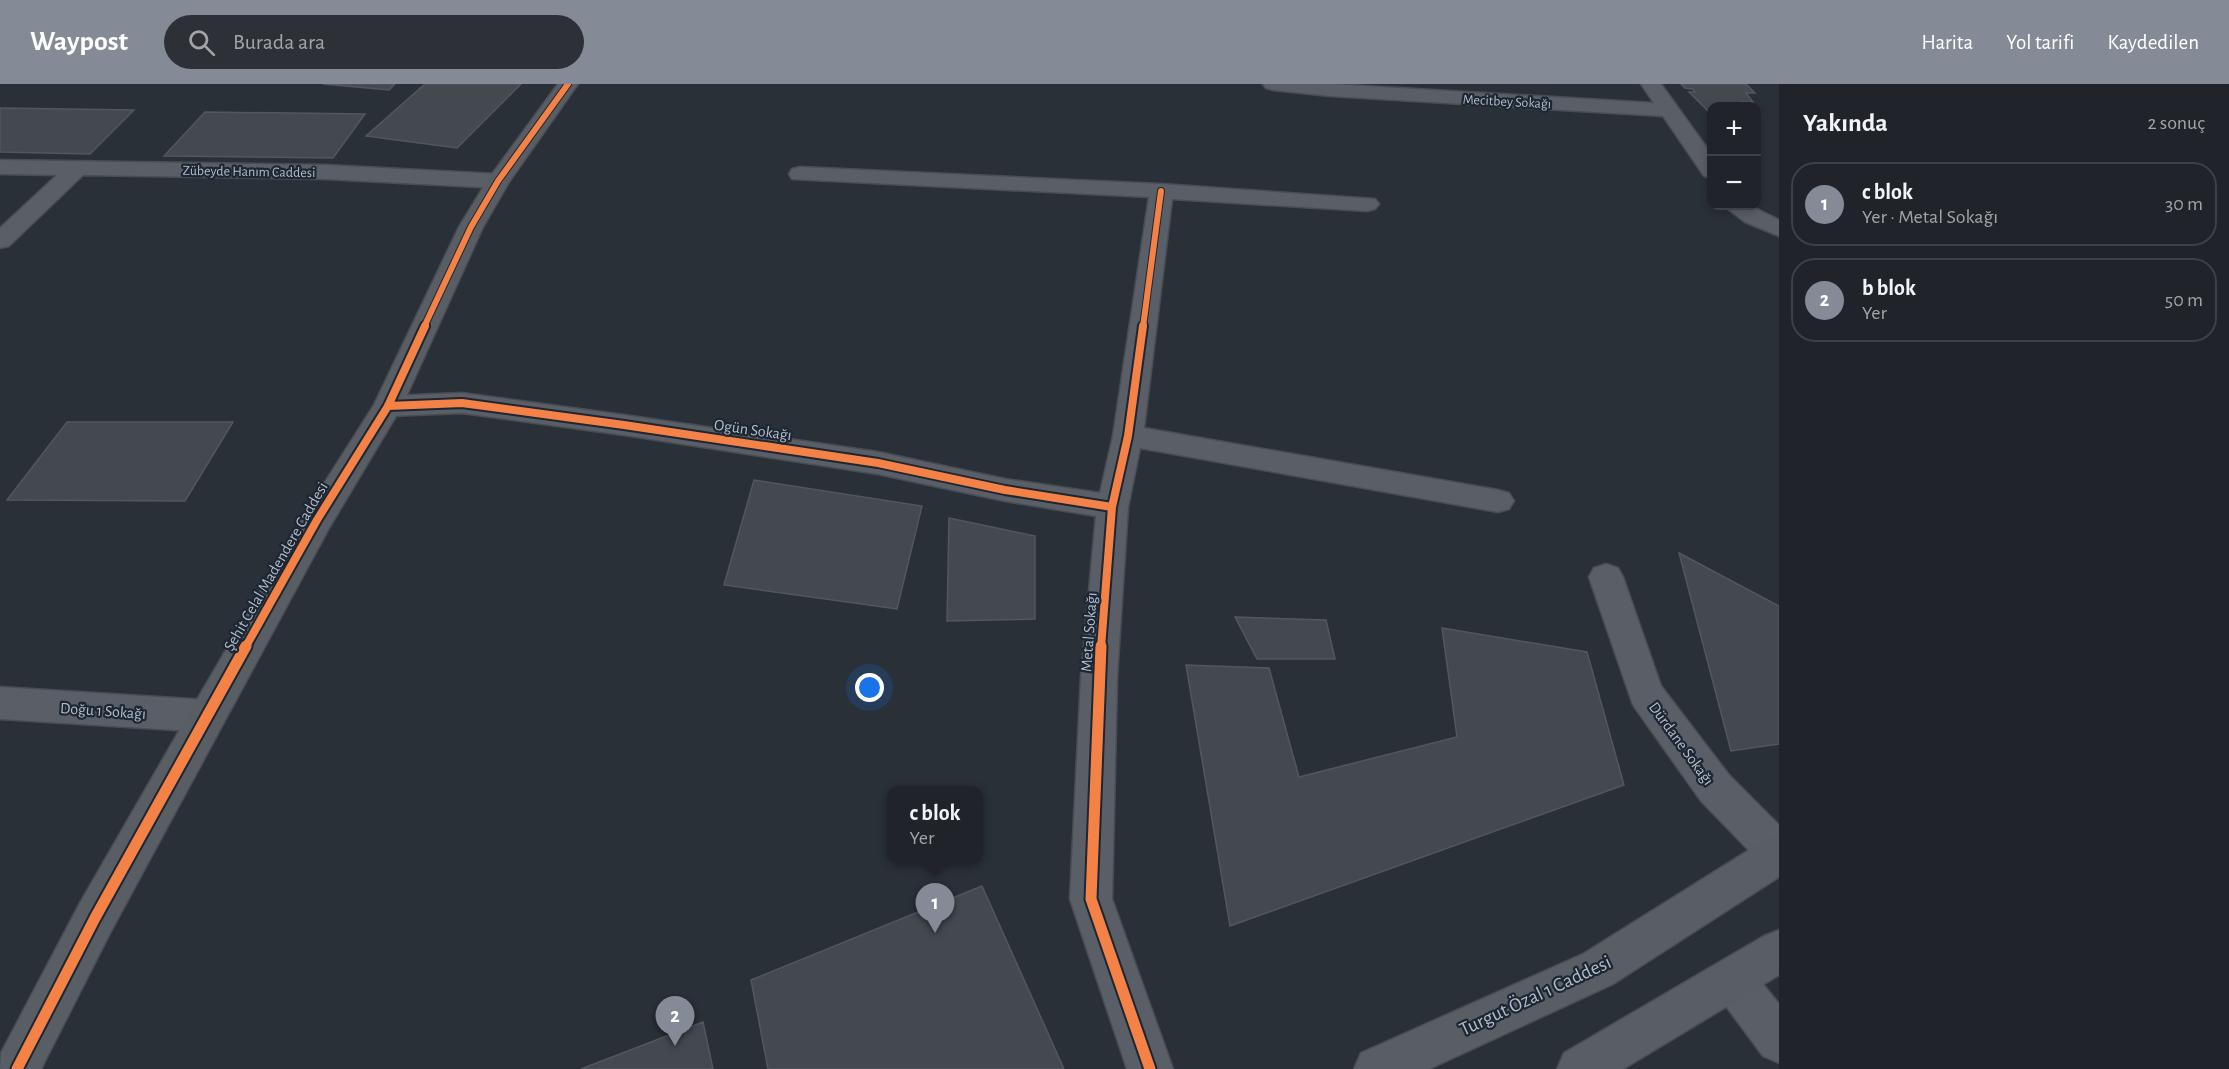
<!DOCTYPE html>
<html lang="tr">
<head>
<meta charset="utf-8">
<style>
	:root { --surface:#20242a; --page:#2d3036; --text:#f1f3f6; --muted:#a2a4a8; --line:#3d4147; --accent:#848b96 }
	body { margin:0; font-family:"Alegreya Sans",sans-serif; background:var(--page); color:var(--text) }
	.controls { position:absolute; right:18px; top:18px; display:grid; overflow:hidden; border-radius:12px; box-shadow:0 3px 9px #0003 }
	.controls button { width:54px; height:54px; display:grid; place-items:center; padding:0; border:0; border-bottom:2px solid var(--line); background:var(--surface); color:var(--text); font:30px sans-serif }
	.you { position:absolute; left:870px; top:604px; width:21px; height:21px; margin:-15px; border:4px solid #fff; border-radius:50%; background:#1a73e8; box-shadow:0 0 0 9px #1a73e833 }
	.badge { display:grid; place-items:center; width:39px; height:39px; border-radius:50%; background:var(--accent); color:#fff; font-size:20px; font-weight:700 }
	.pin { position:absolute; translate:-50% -50px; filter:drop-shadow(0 2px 3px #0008) }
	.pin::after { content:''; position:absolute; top:32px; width:21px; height:18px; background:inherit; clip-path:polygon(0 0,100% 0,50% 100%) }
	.popup { position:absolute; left:887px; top:702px; width:96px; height:78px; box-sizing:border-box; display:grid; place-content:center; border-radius:12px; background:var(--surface); filter:drop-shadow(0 2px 4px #0005); font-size:20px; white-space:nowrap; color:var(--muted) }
	.popup b { font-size:22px; color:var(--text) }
	.popup::after { content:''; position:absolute; left:50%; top:100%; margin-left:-12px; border:12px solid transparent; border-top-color:var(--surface) }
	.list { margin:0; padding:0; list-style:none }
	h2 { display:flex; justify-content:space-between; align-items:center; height:78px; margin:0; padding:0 24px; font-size:26px }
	h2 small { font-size:20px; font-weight:400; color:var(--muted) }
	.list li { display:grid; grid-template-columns:39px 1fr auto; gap:18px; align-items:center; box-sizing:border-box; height:84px; margin:0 12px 12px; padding:0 12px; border:2px solid var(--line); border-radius:24px }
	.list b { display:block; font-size:22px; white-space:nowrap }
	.list p { margin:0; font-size:20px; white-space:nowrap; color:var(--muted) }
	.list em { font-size:20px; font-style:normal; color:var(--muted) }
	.icon { flex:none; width:33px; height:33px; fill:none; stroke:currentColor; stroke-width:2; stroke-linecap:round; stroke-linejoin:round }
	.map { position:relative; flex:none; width:1779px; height:985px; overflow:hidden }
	header { display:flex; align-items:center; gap:36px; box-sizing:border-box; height:84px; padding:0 30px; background:var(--accent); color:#fff }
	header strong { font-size:28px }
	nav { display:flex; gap:33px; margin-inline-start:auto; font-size:21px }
	.search { width:420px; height:54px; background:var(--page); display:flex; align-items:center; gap:15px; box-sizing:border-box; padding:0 21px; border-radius:33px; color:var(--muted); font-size:22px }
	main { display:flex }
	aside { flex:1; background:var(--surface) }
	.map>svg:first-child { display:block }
</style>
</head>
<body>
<header>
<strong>Waypost</strong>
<div class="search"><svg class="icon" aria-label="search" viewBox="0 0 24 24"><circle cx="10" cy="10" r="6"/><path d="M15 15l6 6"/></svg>Burada ara</div>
<nav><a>Harita</a><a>Yol tarifi</a><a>Kaydedilen</a></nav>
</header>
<main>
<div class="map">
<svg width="1779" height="985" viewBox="0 0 1779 985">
	<rect width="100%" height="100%" fill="#2a3038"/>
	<path fill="#444950" stroke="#52575f" stroke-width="1.5" d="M323 0H395L389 6Z
		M425 0H521L457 64 366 52Z
		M1681 0H1746L1755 9H1746L1753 18H1741L1746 22H1712V26H1707L1689 8H1695L1693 5 1685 4Z
		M0 24 134 26 90 70 0 68Z
		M205 28 365 30 333 74 164 72Z
		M67 338H233L185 417 7 416Z
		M754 396 922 422 897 525 724 501Z
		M949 434 1035 452V535L947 537Z
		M1679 469 1779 522V660L1731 667Z
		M1235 533 1326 536 1335 575H1257Z
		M1442 544 1587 568 1624 701 1230 842 1186 581 1269 584 1299 693 1457 653Z
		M982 802 1064 985H768L751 896Z
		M703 938 713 985H581Z"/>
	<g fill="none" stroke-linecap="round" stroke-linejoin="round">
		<g stroke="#484c53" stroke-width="3">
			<path id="street" d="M1263 0H1331L1654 19 1641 0H1661L1712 71V94L1704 92 1663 32 1330 12 1273 6 1266 4Z
				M0 76 325 81 498 90 506 92 509 97 506 102 498 104 325 95 83 91 9 162 0 164V144L57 91 0 90Z
				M800 83 1161 100 1375 115 1379 120 1375 125 1367 127 1172 115 1144 344 1498 406 1509 409 1514 417 1509 425 1498 428 1140 364 1128 423 1117 593 1112 815 1173 985H1127L1070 815 1081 593 1096 432 1005 417 878 390 624 351 462 329 388 332 378 329 374 322 378 315 388 312 462 309 624 331 878 368 1005 395 1100 409 1113 352 1149 113 792 95 789 90 792 85Z
				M1724 122H1751L1779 136V152L1745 138Z
				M1606 480 1618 484 1623 493 1661 602 1729 691 1779 741V788L1765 783 1701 717 1633 621 1589 493 1594 484Z
				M0 603 207 616 220 621 225 632 220 643 207 648 0 635Z
				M1732 873 1747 880 1779 920V979L1763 972 1717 910 1710 895 1717 880Z"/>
		</g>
		<g stroke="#484c53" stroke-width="3">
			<path id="secondary" d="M558 0H578L509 98 483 143 402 322 329 444 110 849 41 985H0L1 969 80 819 194 621 306 428 374 321 459 143 487 97Z
				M1779 751V793L1613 900 1429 985H1354L1361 969 1583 870 1765 756Z
				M1779 846V891L1623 985H1557L1564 969 1764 852Z"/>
		</g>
		<use href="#street" fill="#5a5e66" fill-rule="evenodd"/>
		<use href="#secondary" fill="#595d64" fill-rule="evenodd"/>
		<g stroke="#1d2633" stroke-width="8">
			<path id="cycleway-far2" d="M424 243 471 143 498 97 568 0
				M1143 243 1161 107"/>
		</g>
		<g stroke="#1d2633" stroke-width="12">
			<path id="cycleway-far1" d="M388 322 462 319 624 341 878 379 1005 406 1112 423
				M245 564 317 436 388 322 425 242
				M1101 564 1112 423 1128 352 1143 242"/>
		</g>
		<g stroke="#1d2633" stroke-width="15">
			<path id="cycleway" d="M1101 562 1091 815 1150 985
				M17 985 95 834 246 562"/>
		</g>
		<use href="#cycleway-far2" stroke="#f48246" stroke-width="6"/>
		<use href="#cycleway-far1" stroke="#f48246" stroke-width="8"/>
		<use href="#cycleway" stroke="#f48246" stroke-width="11"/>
	</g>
	<g text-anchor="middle" stroke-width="4.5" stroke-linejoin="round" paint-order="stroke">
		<g font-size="14" fill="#b4bcc9" stroke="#1d2633">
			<text transform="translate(1507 17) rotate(3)" y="5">Mecitbey Sokağı</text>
			<text transform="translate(249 87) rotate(1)" y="5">Zübeyde Hanım Caddesi</text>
		</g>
		<g font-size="16" fill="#b4bcc9" stroke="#1d2633">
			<text transform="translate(753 345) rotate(8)" y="6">Ogün Sokağı</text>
			<text transform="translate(275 482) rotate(-60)" y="6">Şehit Celal Madendere Caddesi</text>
			<text transform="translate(1088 548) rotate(-86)" y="6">Metal Sokağı</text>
			<text transform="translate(103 626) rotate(4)" y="6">Doğu 1 Sokağı</text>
			<text transform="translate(1682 659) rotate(54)" y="6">Dürdane Sokağı</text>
		</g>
		<g font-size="20" fill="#b4bcc9" stroke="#1d2633">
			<text transform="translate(1535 911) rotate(-25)" y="7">Turgut Özal 1 Caddesi</text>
		</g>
	</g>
</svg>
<div class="controls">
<button>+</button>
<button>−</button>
</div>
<div class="you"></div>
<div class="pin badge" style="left:935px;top:849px">1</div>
<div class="popup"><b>c blok</b>Yer</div>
<div class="pin badge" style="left:675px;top:962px">2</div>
</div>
<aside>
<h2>Yakında<small>2 sonuç</small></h2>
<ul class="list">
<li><span class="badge">1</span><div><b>c blok</b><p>Yer · Metal Sokağı</p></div><em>30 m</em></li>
<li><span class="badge">2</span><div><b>b blok</b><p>Yer</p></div><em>50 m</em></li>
</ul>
</aside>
</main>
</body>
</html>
